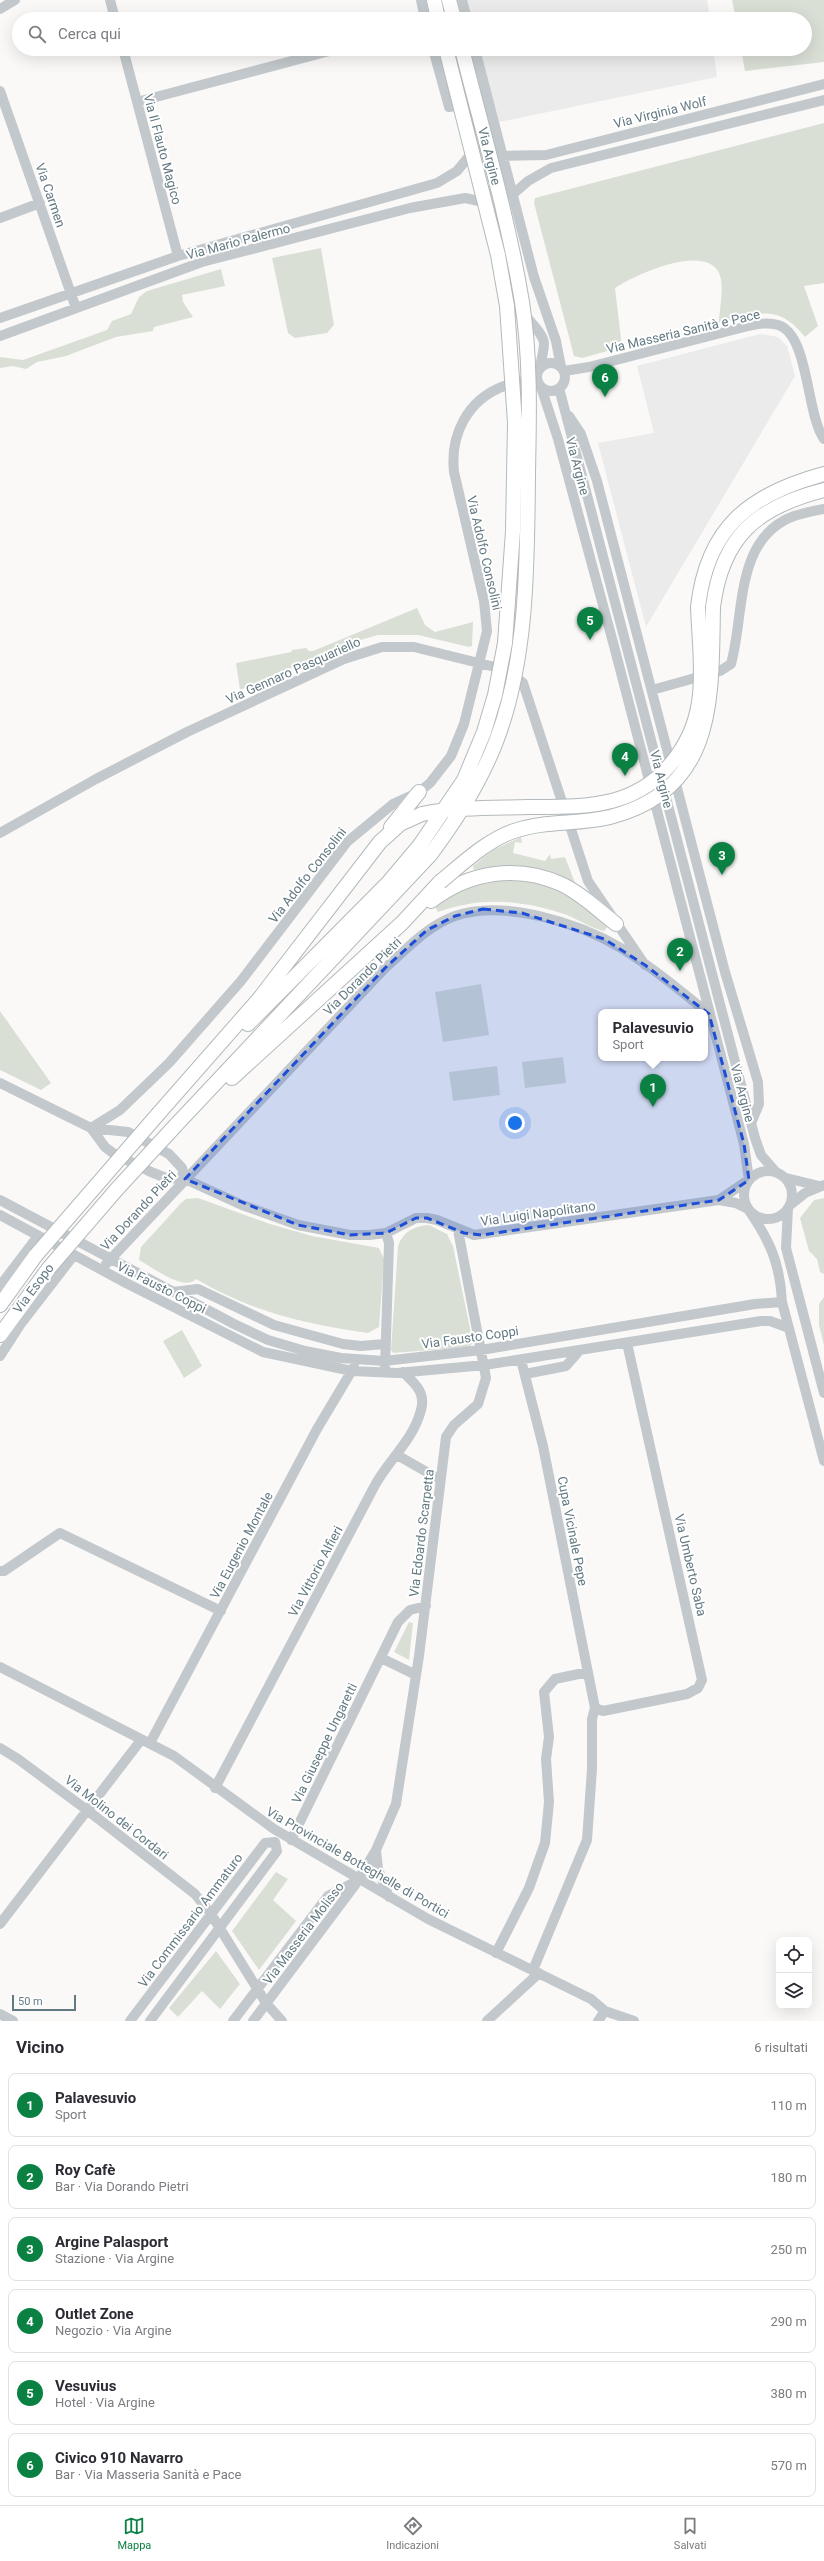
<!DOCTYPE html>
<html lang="it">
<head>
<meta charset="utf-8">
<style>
	:root { --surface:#fff; --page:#f2f2f3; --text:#2b2b33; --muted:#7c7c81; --line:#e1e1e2; --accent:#0b8043 }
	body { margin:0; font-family:Roboto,sans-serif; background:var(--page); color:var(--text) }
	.controls { position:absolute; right:12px; bottom:12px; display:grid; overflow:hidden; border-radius:8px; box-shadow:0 4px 16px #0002 }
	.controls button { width:36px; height:36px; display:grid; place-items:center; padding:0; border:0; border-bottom:1px solid var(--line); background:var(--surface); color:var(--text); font:20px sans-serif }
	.scale { position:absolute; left:12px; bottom:10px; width:64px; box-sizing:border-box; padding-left:4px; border:2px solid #647a83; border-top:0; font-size:11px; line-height:14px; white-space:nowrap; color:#647a83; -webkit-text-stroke:3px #fff; paint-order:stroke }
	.you { position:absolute; left:515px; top:1123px; width:14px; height:14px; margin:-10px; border:3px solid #fff; border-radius:50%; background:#1a73e8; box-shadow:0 0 0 6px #1a73e833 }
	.badge { display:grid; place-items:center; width:26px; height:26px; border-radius:50%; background:var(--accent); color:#fff; font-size:13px; font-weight:700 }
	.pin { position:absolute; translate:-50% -33px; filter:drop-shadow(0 1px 2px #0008) }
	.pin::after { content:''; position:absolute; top:21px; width:14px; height:12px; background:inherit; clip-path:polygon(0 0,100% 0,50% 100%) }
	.popup { position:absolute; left:598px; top:1009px; width:110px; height:52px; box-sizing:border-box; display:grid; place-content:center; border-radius:8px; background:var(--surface); filter:drop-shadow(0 1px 3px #0005); font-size:13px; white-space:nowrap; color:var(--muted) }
	.popup b { font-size:15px; color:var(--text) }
	.popup::after { content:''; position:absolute; left:50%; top:100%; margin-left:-8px; border:8px solid transparent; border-top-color:var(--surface) }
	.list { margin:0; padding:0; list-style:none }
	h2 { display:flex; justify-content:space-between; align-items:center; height:52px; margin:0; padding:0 16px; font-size:17px }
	h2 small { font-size:13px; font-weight:400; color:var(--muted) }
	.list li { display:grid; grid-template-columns:26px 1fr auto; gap:12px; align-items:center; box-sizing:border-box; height:64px; margin:0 8px 8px; padding:0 8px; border:1px solid var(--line); border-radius:8px }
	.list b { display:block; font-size:15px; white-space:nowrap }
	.list p { margin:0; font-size:13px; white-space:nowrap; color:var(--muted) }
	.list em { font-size:13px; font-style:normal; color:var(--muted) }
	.icon { flex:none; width:22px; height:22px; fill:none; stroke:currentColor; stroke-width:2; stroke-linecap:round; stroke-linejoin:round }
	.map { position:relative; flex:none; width:824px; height:2021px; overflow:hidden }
	.search { position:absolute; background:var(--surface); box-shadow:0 4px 16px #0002; left:12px; right:12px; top:12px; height:44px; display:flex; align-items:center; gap:10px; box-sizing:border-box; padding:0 14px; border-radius:22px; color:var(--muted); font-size:15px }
	.sheet { height:484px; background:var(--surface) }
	nav { display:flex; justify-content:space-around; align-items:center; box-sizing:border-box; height:56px; border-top:1px solid var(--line); background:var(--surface); font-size:11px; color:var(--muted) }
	nav a { display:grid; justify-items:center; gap:2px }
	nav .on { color:var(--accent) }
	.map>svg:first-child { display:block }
</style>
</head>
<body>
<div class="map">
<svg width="824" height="2021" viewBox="0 0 824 2021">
	<rect width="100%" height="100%" fill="#faf9f7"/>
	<path fill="#eaebea" d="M467 0H707L710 19H472Z
		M480 49H713L717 77 499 122Z
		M760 334 778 337 787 346 795 376 646 627 598 443 654 433 637 366Z"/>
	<path fill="#dadfd6" d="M732 0H824V62L745 71 741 49H805V19H736Z
		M824 123V283L804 286 818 326 805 337C777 302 757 314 719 323 719 309 725 286 719 273 704 243 635 275 615 288L622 347 582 358 574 356 534 203 535 198Z
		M321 248 334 325 327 333 295 338 288 333 272 258Z
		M221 269 225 286 182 295 183 302 193 317 154 327 153 331 116 337 66 356 37 362 26 369 13 366 0 368V357L23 360 107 330 112 321 131 314 139 297 147 291Z
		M417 608 425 625 435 632 473 622 472 646 469 647 418 635H378L346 644 240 690 236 663 291 652 292 650 306 648 309 651H313Z
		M521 837 522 843 515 842 513 853 545 861 550 854 551 859 565 857 577 888C537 870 519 862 474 870L473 866 493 850Z
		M501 879C539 880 559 889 589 911 595 915 604 920 608 926L604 931C591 928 579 920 567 915 522 900 483 896 438 912L434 905C454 890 477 883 501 879Z
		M481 984 489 1035 443 1042 435 992Z
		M0 1011 51 1083 41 1090 0 1070Z
		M563 1057 566 1083 525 1088 522 1062Z
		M497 1066 500 1095 453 1101 449 1072Z
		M198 1198 270 1224 312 1236 379 1248 384 1259 379 1327 368 1333C304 1324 253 1312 196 1279 184 1292 152 1267 139 1260L141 1247 181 1203 186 1199Z
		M824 1198V1274L820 1272 817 1259 809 1251 800 1218 814 1200Z
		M429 1225 447 1234 453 1246 473 1343 469 1347 393 1353 391 1350 398 1246C403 1232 413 1226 429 1225Z
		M824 1297V1345L819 1325V1304Z
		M182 1330 202 1366 184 1378 163 1341Z
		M409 1622 413 1623 409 1660 394 1652Z
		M276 1872 288 1879 273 1900 296 1921 259 1970 232 1931Z
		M216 1951 240 1984 220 2009 202 1991 178 2017 169 2008Z"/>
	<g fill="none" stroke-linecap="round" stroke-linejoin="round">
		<g stroke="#b3b9bc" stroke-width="16">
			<path id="highway" d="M434 0 438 19
				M449 0 454 19
				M698 607C707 527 750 494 824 474
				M713 607C722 536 757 507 824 490
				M391 827 419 792
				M431 901C469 872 517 864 561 884 581 893 599 911 616 924
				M248 1024 388 883 420 845
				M232 1078 402 923 440 882
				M159 1113 259 999 380 842 400 824 422 814
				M176 1125 430 855
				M0 1305 36 1255
				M0 1335 49 1268"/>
		</g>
		<path stroke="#c2c8cb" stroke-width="10" d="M110 0 115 19
			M421 0 425 19
			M462 0 467 19
			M0 9 15 0
			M123 49 178 256
			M433 49 449 107 482 101
			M475 49 534 277 556 341 561 367
			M0 91 76 308
			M137 102 337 49
			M501 156 546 155 824 84
			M512 195 528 181 551 168 824 100
			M0 218 40 203
			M508 288C513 309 543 329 544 343 544 351 541 360 540 368
			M0 318 178 256 437 183 457 171 475 149
			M0 336 202 262 410 208 465 198 488 203
			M537 377a14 14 0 1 1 28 0a14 14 0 1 1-28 0Z
			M564 371 589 367 748 326C758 324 768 322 778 325 809 334 806 414 824 439
			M541 387 558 439 614 646 744 1144 749 1180
			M559 388 755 1138 761 1155 775 1171
			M569 416 581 434 597 481 725 972 758 1082 759 1104 752 1121
			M652 690 720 671 731 664C745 614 734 538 794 516 804 513 814 511 824 509
			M0 833 96 779 187 732 344 659 382 647H414L507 670 523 683 588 881 645 965
			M0 1083 91 1128 128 1132 169 1154 182 1168 185 1179
			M91 1128 120 1110 169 1063 241 981 347 842 393 804 419 792 430 783 451 756 464 724 487 631 484 601 454 472C450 435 467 400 504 386 514 383 526 381 537 379
			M91 1128 105 1147 113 1153 151 1172 166 1178 185 1179 242 1205 298 1225 350 1235H369L386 1233 416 1218H427L437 1220 474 1235 719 1200 736 1203 748 1209
			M744 1195a24 24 0 1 1 48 0a24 24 0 1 1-48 0Z
			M786 1178 819 1186
			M0 1200 234 1324 268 1340 305 1351 341 1358 384 1361 481 1350 755 1304 782 1302
			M719 1200 747 1181
			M790 1205 805 1193 824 1185
			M788 1208 786 1248 824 1393
			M748 1209C770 1241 780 1263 782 1302L824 1461
			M0 1215 126 1283 263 1352 352 1371 397 1373 485 1365 761 1321H770L789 1328
			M106 1264 385 968C407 949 427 926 455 916 503 899 579 923 621 948 652 967 681 991 709 1014
			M0 1286 38 1236
			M173 1292 198 1289 274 1325 343 1344 361 1346 385 1344
			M0 1356 20 1325 74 1255
			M521 1360 543 1446 595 1708
			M385 1368 389 1243 386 1233
			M525 1374 566 1366 580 1350
			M397 1455 439 1479
			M0 1571H4L60 1533 221 1611
			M381 1658 416 1675
			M0 1667 174 1756 274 1829 428 1919 591 1999 605 2011 634 2021
			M595 1708 603 1711 687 1694 698 1688 702 1680 627 1343
			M150 1743 317 1429 354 1367
			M0 1748 18 1759 87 1810 195 1894 211 1914 266 2003 282 2021
			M215 1788C268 1688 321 1587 374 1487 388 1460 413 1441 421 1410 426 1392 415 1384 403 1372
			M291 1840 398 1622 410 1610 426 1606
			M376 1850 378 1869 389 1897
			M0 1924 141 1740
			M496 1953 529 1888 545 1843 549 1802 546 1759 549 1737 544 1692 555 1679 588 1672
			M533 1970 587 1840 592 1769V1719L595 1708
			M0 2014 13 2021
			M130 2021 265 1843 275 1842
			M150 2021 277 1851 275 1842
			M233 2021 328 1896 357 1881
			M253 2021 355 1885 376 1850 396 1804 419 1656 446 1437 454 1425 478 1404 486 1378 458 1230
			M487 2021 539 1973
			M598 2021 605 2011"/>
		<use href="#highway" stroke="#fff" stroke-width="14"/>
		<g stroke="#b3b9bc" stroke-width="16" stroke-linecap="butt">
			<path id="highway-bridge" d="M422 814C457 807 493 808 528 807 586 807 639 809 677 756 690 738 698 717 700 694 703 666 699 636 698 607
				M420 845 464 780 484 732 495 695 505 643 513 531 515 423 507 306 498 255 446 49
				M430 855C457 819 481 782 497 739 528 656 527 562 528 474 529 417 531 359 522 302 508 217 483 133 462 49
				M440 882C462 864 487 840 514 831 546 820 578 825 610 817 718 789 711 696 713 607
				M36 1255 159 1113
				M49 1268 117 1189 176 1125"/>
		</g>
		<use href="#highway-bridge" stroke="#fff" stroke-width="14"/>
	</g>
	<path fill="#1d4ed8" fill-opacity="0.2" stroke="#1d4ed8" stroke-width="3" stroke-dasharray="8 5" stroke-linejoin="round" d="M483 909 522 913 604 939 645 965 709 1014 744 1144 749 1180 719 1200 482 1235 464 1233 427 1218H416L386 1233 350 1235 298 1225 185 1179 385 968 427 930 455 916Z"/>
	<g text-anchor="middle" stroke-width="4" stroke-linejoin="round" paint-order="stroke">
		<g font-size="13" fill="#647a83" stroke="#fff">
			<text transform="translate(660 112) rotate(-14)" y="5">Via Virginia Wolf</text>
			<text transform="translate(163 149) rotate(75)" y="5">Via Il Flauto Magico</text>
			<text transform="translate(490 156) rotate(76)" y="5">Via Argine</text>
			<text transform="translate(51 195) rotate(71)" y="5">Via Carmen</text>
			<text transform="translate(238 241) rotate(-15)" y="5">Via Mario Palermo</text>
			<text transform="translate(683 331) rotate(-13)" y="5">Via Masseria Sanità e Pace</text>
			<text transform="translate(578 466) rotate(75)" y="5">Via Argine</text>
			<text transform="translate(485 553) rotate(77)" y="5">Via Adolfo Consolini</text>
			<text transform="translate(293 670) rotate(-24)" y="5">Via Gennaro Pasquariello</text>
			<text transform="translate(662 779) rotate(76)" y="5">Via Argine</text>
			<text transform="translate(307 875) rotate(-52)" y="5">Via Adolfo Consolini</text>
			<text transform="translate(362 976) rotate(-45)" y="5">Via Dorando Pietri</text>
			<text transform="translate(743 1093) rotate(75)" y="5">Via Argine</text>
			<text transform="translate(138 1210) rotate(-47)" y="5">Via Dorando Pietri</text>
			<text transform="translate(538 1213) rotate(-8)" y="5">Via Luigi Napolitano</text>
			<text transform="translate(162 1287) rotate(27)" y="5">Via Fausto Coppi</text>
			<text transform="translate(33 1288) rotate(-53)" y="5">Via Esopo</text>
			<text transform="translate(470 1337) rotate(-8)" y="5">Via Fausto Coppi</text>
			<text transform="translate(573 1531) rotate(79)" y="5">Cupa Vicinale Pepe</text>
			<text transform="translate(421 1533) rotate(-83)" y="5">Via Edoardo Scarpetta</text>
			<text transform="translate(241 1545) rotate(-62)" y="5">Via Eugenio Montale</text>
			<text transform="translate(691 1565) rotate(77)" y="5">Via Umberto Saba</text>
			<text transform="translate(315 1571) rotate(-62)" y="5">Via Vittorio Alfieri</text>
			<text transform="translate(324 1743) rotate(-64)" y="5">Via Giuseppe Ungaretti</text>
			<text transform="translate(117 1817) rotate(38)" y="5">Via Molino dei Cordari</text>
			<text transform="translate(358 1862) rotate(30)" y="5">Via Provinciale Botteghelle di Portici</text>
			<text transform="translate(190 1920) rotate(-53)" y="5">Via Commissario Ammaturo</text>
			<text transform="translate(303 1933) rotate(-53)" y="5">Via Masseria Molisso</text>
		</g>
	</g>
</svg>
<div class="controls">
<button><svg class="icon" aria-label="locate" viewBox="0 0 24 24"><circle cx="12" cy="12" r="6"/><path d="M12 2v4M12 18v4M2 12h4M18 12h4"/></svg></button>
<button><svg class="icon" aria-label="layers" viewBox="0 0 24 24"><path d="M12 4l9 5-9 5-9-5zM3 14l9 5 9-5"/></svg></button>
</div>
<div class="scale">50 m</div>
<div class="you"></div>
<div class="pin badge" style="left:653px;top:1107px">1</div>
<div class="popup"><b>Palavesuvio</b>Sport</div>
<div class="pin badge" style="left:680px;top:971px">2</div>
<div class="pin badge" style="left:722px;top:875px">3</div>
<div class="pin badge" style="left:625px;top:776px">4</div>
<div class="pin badge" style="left:590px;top:640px">5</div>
<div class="pin badge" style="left:605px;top:397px">6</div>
<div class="search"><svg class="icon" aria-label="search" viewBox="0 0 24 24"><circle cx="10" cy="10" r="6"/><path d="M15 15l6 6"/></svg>Cerca qui</div>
</div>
<section class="sheet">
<h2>Vicino<small>6 risultati</small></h2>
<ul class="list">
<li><span class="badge">1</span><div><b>Palavesuvio</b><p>Sport</p></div><em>110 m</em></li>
<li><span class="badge">2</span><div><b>Roy Cafè</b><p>Bar · Via Dorando Pietri</p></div><em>180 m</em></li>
<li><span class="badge">3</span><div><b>Argine Palasport</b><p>Stazione · Via Argine</p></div><em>250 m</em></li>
<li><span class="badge">4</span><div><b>Outlet Zone</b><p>Negozio · Via Argine</p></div><em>290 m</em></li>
<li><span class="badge">5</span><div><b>Vesuvius</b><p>Hotel · Via Argine</p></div><em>380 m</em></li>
<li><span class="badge">6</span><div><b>Civico 910 Navarro</b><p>Bar · Via Masseria Sanità e Pace</p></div><em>570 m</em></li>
</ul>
</section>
<nav>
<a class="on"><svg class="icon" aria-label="map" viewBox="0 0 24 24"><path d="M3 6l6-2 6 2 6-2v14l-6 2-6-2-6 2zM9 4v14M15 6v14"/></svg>Mappa</a>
<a><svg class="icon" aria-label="directions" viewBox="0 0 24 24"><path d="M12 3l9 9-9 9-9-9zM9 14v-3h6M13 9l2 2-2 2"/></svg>Indicazioni</a>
<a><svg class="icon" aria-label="saved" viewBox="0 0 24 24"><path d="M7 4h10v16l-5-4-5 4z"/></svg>Salvati</a>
</nav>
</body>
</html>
